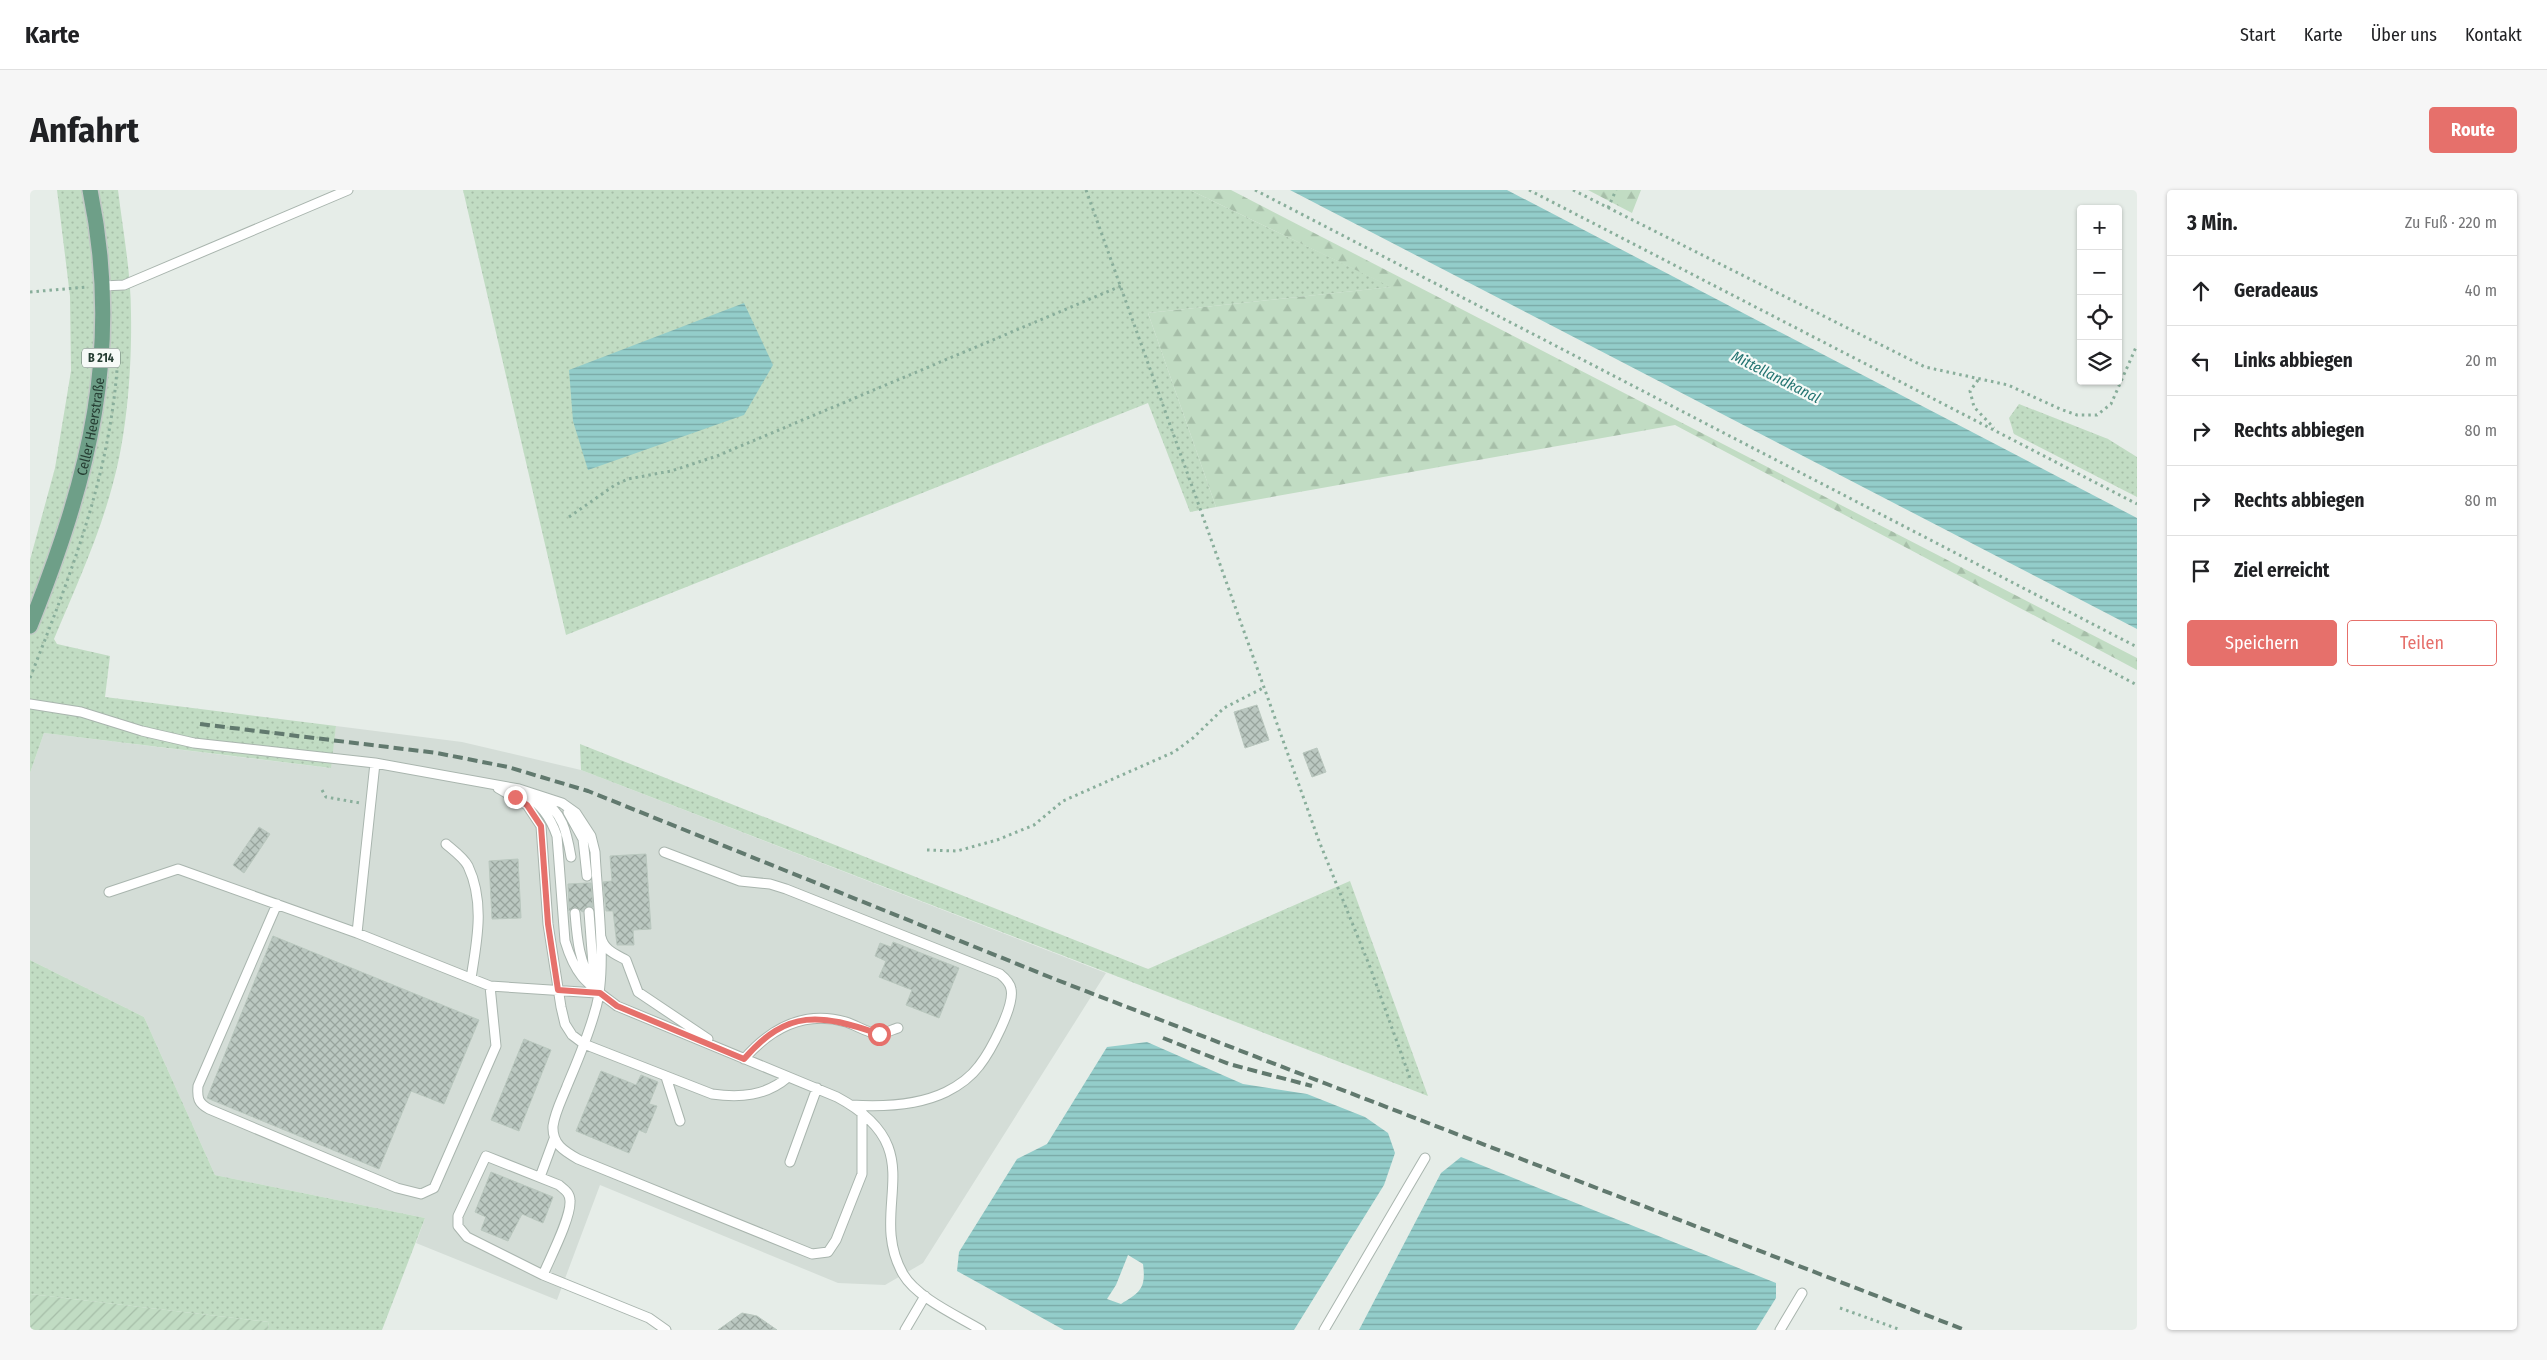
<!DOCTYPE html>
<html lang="de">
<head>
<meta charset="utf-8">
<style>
	:root { --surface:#fff; --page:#f6f6f6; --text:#202124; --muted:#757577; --line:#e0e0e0; --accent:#e6706b }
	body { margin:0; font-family:"Fira Sans Condensed",sans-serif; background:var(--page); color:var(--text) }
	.controls { position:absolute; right:15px; top:15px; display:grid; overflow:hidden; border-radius:5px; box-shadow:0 1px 4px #0004 }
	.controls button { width:45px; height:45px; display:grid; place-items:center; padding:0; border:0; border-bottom:1px solid var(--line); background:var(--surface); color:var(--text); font:25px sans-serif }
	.stop { position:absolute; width:15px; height:15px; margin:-11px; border:4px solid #e6706b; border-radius:50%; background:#fff }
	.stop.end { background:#e6706b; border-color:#fff; box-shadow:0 1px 5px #0008 }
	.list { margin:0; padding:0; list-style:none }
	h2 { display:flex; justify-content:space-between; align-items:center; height:65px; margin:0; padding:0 20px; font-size:21px }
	h2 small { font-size:16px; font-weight:400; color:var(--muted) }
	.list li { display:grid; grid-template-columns:32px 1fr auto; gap:15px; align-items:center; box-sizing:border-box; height:70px; padding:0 20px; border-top:1px solid var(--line) }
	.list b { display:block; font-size:19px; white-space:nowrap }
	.list em { font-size:16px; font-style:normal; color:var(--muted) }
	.actions { display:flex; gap:10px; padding:15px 20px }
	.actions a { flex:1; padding:11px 0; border:1px solid var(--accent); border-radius:5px; text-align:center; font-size:18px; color:var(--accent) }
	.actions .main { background:var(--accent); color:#fff }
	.icon { flex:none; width:28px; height:28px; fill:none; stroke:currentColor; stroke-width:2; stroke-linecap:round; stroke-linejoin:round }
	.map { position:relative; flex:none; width:2107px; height:1140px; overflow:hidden; border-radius:5px }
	header { display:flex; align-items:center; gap:30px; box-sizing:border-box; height:70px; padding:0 25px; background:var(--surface); border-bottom:1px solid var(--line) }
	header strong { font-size:24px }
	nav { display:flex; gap:28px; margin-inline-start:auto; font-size:18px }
	.intro { display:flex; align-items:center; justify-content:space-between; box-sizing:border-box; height:120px; padding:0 30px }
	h1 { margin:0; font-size:35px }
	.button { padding:12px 22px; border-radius:5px; background:var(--accent); color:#fff; font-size:18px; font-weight:700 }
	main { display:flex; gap:30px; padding:0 30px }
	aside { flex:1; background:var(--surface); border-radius:5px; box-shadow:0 1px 4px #0004 }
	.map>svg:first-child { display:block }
</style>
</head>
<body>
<header>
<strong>Karte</strong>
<nav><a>Start</a><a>Karte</a><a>Über uns</a><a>Kontakt</a></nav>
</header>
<div class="intro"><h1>Anfahrt</h1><a class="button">Route</a></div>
<main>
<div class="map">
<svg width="2107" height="1140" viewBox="0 0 2107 1140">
	<defs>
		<pattern id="grass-dots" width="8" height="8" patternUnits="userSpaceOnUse" patternTransform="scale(1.25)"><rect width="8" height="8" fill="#c1dcc3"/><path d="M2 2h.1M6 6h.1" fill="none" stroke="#a6bea8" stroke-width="1.8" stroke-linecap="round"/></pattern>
		<pattern id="forest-firs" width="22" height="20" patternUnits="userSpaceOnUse" patternTransform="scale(1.25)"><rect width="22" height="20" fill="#c1dcc3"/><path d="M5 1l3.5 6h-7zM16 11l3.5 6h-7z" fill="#a6bea8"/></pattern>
		<pattern id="garden-furrows" width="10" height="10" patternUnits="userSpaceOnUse" patternTransform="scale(1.25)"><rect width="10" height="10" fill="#c1dcc3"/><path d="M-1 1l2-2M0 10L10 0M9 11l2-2" fill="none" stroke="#a6bea8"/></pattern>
		<pattern id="water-rules" width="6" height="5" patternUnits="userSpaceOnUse" patternTransform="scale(1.25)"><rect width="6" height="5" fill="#93cdca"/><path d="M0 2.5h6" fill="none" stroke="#78a8a5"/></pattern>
		<pattern id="building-cross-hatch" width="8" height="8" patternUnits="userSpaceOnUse" patternTransform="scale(1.25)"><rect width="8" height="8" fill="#bbc8c1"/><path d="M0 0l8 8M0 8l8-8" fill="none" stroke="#98a49d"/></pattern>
	</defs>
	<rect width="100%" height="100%" fill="#e6ede8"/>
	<path fill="#d4ddd7" d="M306 536 432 552 551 580 1076 783 893 1073 855 1095 808 1093 570 995 527 1110 386 1053 395 1028 185 985 114 827 0 770V583L14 543 300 578Z"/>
	<path fill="url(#grass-dots)" d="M27 0H88C93 41 101 83 101 124 102 177 97 246 82 297 68 349 45 399 24 449L27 454 80 466 75 507 306 536 301 578 14 543 0 583V370L25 278 41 181 40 106Z
		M433 0H1160L1362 97 1118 123 1186 317 1160 322 1118 213 536 445Z
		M1989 214 2078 249 2107 267V307L1984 244 1979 228Z
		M550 554 1118 779 1320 691 1398 906 551 580Z
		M0 770 114 827 185 985 395 1028 352 1140H238L239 1132 0 1104Z"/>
	<path fill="url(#forest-firs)" d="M1160 0H1201L2107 468V480L1645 235 1186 317 1118 123 1361 97Z
		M1558 0H1611L1602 23Z"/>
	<path fill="url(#garden-furrows)" d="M0 1104 239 1132 238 1140H0Z"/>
	<path fill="url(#water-rules)" fill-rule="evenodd" d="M1260 0H1477L2107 328V439Z
		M714 113 743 175 714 225 558 280 543 231 539 180Z
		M1117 852 1213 894 1277 904 1335 927 1358 943 1365 963 1354 995 1264 1140H1034L927 1081 929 1062 987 969 1017 954 1077 857ZM1098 1065 1113 1074C1116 1098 1111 1102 1091 1114L1077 1109 1086 1095Z
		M1431 967 1746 1093V1108L1726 1140H1329L1411 983Z"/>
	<path fill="url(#building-cross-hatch)" stroke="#b9c7be" d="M1227 515 1239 550 1215 558 1204 522Z
		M1287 558 1296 582 1282 587 1273 563Z
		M229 637 240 644 214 683 203 675Z
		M616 664 621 739 603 740 604 755H587L583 721H576L573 692 582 691 580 666Z
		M488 669 491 728 462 729 459 671Z
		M558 693H561L563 717H556L553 722 545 717 539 721 538 694Z
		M243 746 449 830 414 914 381 901 349 979 177 908Z
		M863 752 929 778 909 828 876 815 882 800 849 787 856 771 845 766 850 753 861 757Z
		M494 849 521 860 489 941 461 930Z
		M571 881 606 895 611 885 628 892 619 914 627 916 616 943 609 940 599 963 546 941Z
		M461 982 523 1007 513 1033 492 1024 478 1051 451 1040 456 1027 445 1022Z
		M712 1123 727 1126 747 1140H688Z"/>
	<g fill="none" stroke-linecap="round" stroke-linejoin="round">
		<g stroke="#a9b5ae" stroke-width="11">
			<path id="service" d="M73 96 94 95 318 0
				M0 514 51 522 112 541 164 553 345 573 489 599 532 613 546 623 561 646 565 662C567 707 578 780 565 821 558 847 547 872 537 896 532 909 525 922 523 936 522 954 534 961 548 969L782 1064 798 1062 806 1050 832 984V922
				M345 573 327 743 460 796 567 803
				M468 598 497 615 511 636 518 734 531 817 535 834 542 845 554 854 682 904C710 908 736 906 758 887
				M494 603C511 615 520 626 527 646L535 751C546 788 558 794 587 816L807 907C906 960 835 1017 873 1084 887 1108 928 1126 951 1140
				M509 609C533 620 537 644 541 667
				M538 622 553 649 557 686
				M416 654C423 660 434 668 438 676 455 712 447 751 441 788
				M634 662 710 691 740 694 756 699 970 784C975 788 980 793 981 799 985 816 960 862 949 876 940 888 928 896 916 902 887 916 852 917 821 915
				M79 702 148 679 327 743
				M247 714 168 896C167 908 168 913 179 919L367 998 391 1004 404 998 466 856 460 796
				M559 722 563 775 567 790
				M545 723C547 748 549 774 564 794
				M571 747C574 760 585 764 596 770L608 802 678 849
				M714 869C741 838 774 820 816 832 826 835 839 844 849 844 855 844 863 839 868 838
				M636 887 650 931
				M456 966 529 995C535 1000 540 1003 540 1011 541 1028 520 1068 513 1085L437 1047 428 1036V1026Z
				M760 972 787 898
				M510 987 524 949
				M513 1085 619 1128 636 1140
				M875 1140 895 1106
				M1294 1140 1395 968
				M1750 1140 1772 1103"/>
		</g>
		<g stroke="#c2c9c6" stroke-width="18">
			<g id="primary">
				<path id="s1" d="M0 436C59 288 93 160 60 0"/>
			</g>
		</g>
		<path stroke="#89ae9b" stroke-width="3" stroke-dasharray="2.5 4" stroke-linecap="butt" d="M1056 0 1289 651 1340 777 1380 888
			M1225 0 2107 457
			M1499 0 2107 314
			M1543 0 1895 177 1978 195 2030 219 2047 225H2067L2081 214 2107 155
			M1578 18 1586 0
			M0 102 57 97
			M1948 190 1940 201 1944 217 1964 238
			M539 327 585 295 598 289 641 281 687 266 1091 96
			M2022 450 2107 495
			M0 488C40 386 78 291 87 180
			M292 600 296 607 330 613
			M897 660 927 661 967 650 1004 635 1033 611 1144 562 1163 548 1194 518 1235 497
			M1810 1118 1871 1140"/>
		<use href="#service" stroke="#fff" stroke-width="9"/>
		<use href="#primary" stroke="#6e9f88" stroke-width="15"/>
		<path stroke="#61796e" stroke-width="4" stroke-dasharray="10 5" stroke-linecap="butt" d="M170 534 407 563 478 577 558 601 1027 790 1935 1140
			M1133 848 1199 874 1282 896"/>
	</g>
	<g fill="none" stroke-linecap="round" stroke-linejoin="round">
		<path stroke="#e6706b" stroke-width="6" d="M485 607 497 615 511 636 518 734 528 800 570 803 587 816 714 869C758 818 791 824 849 844"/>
	</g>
	<g text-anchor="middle" stroke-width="4.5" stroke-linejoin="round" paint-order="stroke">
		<rect fill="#f6faf7" stroke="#64766e" stroke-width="1" x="52" y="158.5" width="38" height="19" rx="4"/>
		<g font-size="12" font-weight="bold" fill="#263e33">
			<text x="71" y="172">B 214</text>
		</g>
		<g font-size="14" fill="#263e33" stroke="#f6faf7">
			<text dy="5" stroke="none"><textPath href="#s1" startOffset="209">Celler Heerstraße</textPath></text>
		</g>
		<g font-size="15" font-style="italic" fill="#257572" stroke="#f6faf7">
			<text transform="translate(1746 187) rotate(27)" y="5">Mittellandkanal</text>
		</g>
	</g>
</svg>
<div class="controls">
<button>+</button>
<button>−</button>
<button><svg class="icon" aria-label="locate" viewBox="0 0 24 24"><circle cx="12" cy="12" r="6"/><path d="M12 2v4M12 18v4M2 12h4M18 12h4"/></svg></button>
<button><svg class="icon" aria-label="layers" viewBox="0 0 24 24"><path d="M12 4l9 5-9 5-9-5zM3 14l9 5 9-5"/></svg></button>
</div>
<div class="stop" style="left:849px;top:844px"></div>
<div class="stop end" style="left:485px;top:607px"></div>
</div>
<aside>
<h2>3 Min.<small>Zu Fuß · 220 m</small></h2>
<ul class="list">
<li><svg class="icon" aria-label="ahead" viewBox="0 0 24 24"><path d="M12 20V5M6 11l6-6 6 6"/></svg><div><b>Geradeaus</b></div><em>40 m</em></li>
<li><svg class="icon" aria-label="left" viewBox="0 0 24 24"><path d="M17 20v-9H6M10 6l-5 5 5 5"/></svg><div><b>Links abbiegen</b></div><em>20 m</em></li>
<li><svg class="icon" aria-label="right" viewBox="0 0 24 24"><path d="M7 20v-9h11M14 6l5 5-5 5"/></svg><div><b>Rechts abbiegen</b></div><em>80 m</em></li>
<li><svg class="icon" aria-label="right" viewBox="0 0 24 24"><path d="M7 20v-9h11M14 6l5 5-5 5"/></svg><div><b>Rechts abbiegen</b></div><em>80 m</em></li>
<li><svg class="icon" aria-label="arrive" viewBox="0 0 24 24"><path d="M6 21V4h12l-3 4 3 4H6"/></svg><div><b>Ziel erreicht</b></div></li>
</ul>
<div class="actions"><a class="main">Speichern</a><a>Teilen</a></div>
</aside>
</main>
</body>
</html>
